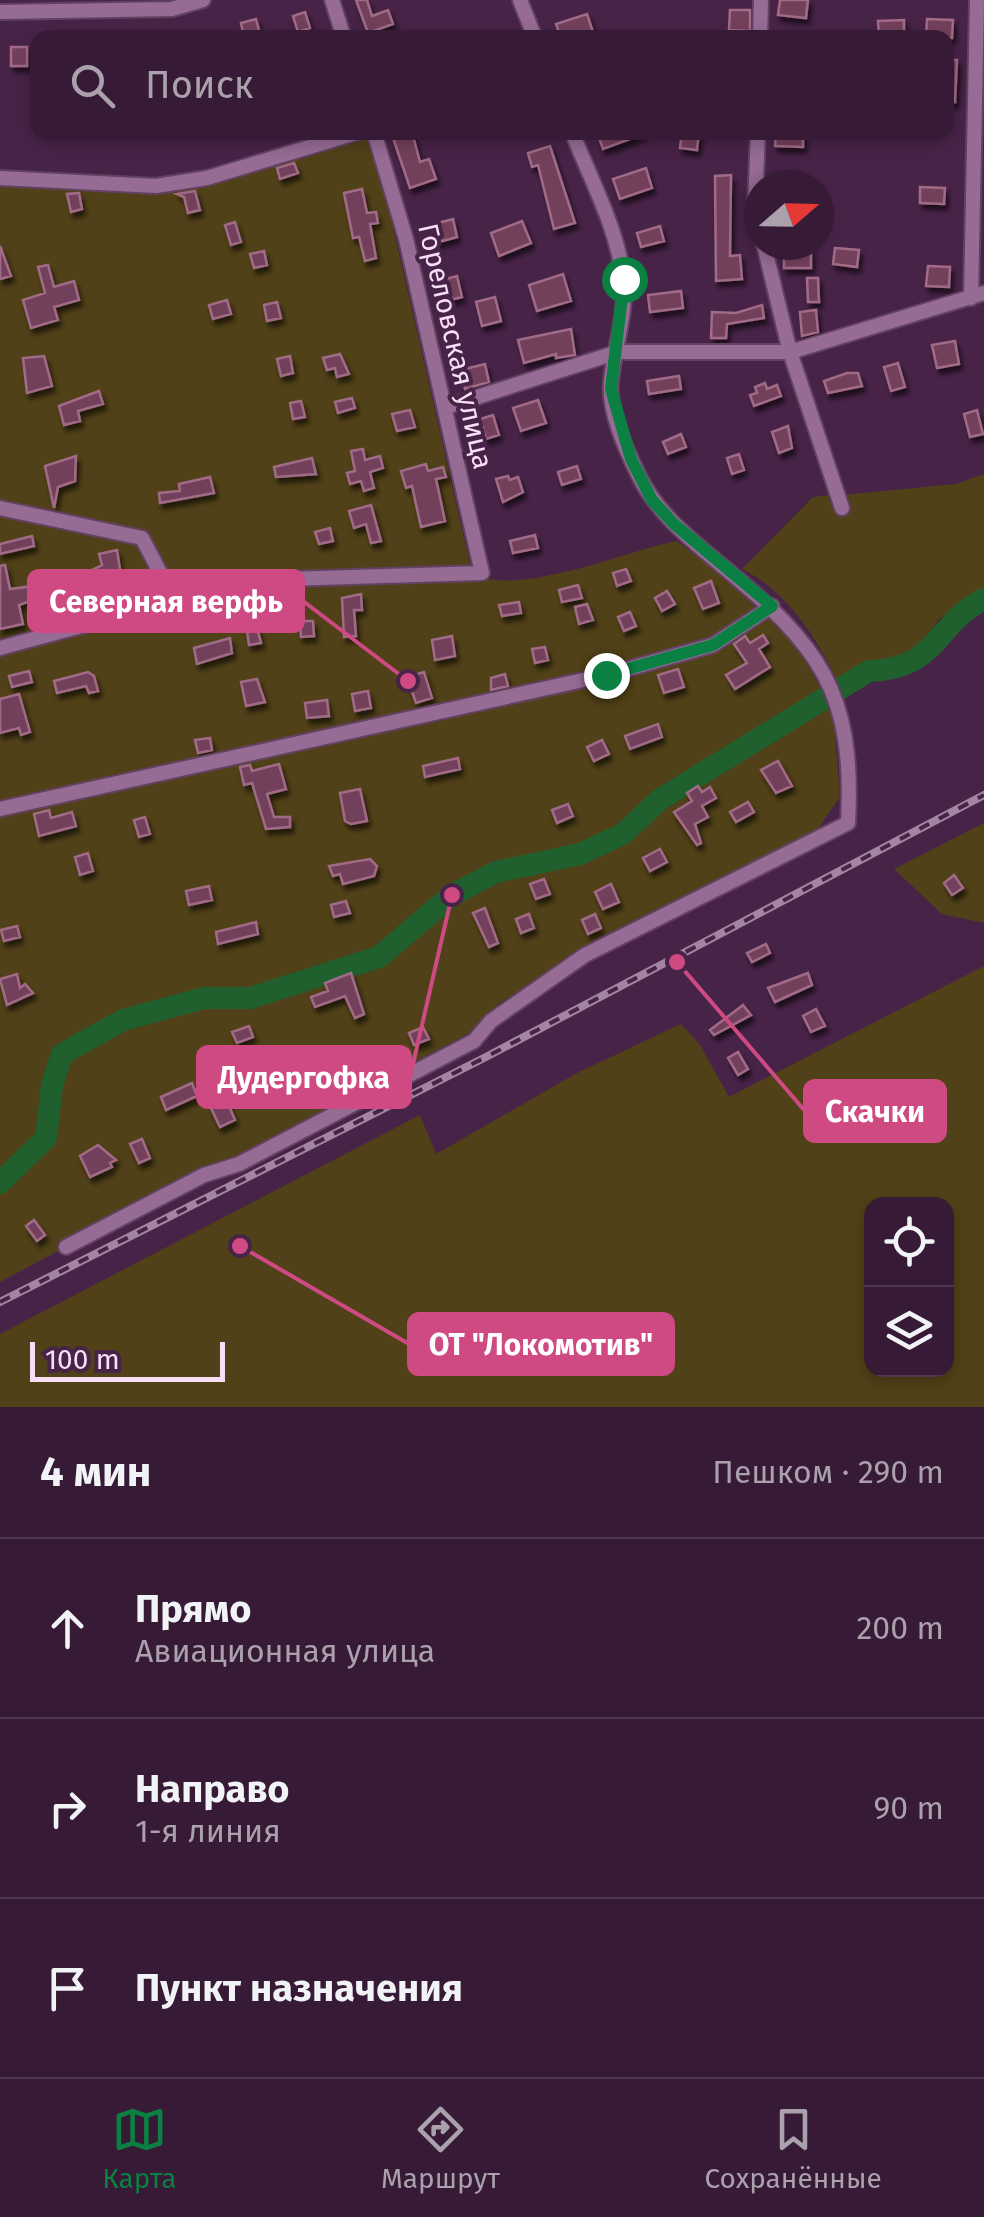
<!DOCTYPE html>
<html lang="ru">
<head>
<meta charset="utf-8">
<style>
	:root { --surface:#361a36; --page:#3d233e; --text:#f1f3f6; --muted:#aaa1ad; --line:#503851; --accent:#0b8043 }
	body { margin:0; font-family:"Fira Sans",sans-serif; background:var(--page); color:var(--text) }
	.controls { position:absolute; right:30px; bottom:30px; display:grid; overflow:hidden; border-radius:20px; box-shadow:0 5px 15px #0003 }
	.controls button { width:90px; height:90px; display:grid; place-items:center; padding:0; border:0; border-bottom:2px solid var(--line); background:var(--surface); color:var(--text); font:50px sans-serif }
	.compass { position:absolute; left:744px; top:170px; width:90px; height:90px; border-radius:50%; background:var(--surface); box-shadow:0 5px 15px #0003; rotate:70deg }
	.scale { position:absolute; left:30px; bottom:25px; width:195px; box-sizing:border-box; padding-left:10px; border:5px solid #f7dff5; border-top:0; font-size:28px; line-height:35px; white-space:nowrap; color:#f7dff5; -webkit-text-stroke:8px #482348; paint-order:stroke }
	.stop { position:absolute; width:30px; height:30px; margin:-22px; border:8px solid #0b8043; border-radius:50%; background:#fff }
	.stop.end { background:#0b8043; border-color:#fff; box-shadow:0 2px 10px #0008 }
	.list { margin:0; padding:0; list-style:none }
	h2 { display:flex; justify-content:space-between; align-items:center; height:130px; margin:0; padding:0 40px; font-size:42px }
	h2 small { font-size:32px; font-weight:400; color:var(--muted) }
	.list li { display:grid; grid-template-columns:65px 1fr auto; gap:30px; align-items:center; box-sizing:border-box; height:180px; padding:0 40px; border-top:2px solid var(--line) }
	.list b { display:block; font-size:38px; white-space:nowrap }
	.list p { margin:0; font-size:32px; white-space:nowrap; color:var(--muted) }
	.list em { font-size:32px; font-style:normal; color:var(--muted) }
	.icon { flex:none; width:55px; height:55px; fill:none; stroke:currentColor; stroke-width:2; stroke-linecap:round; stroke-linejoin:round }
	.map { position:relative; flex:none; width:984px; height:1407px; overflow:hidden }
	.search { position:absolute; background:var(--surface); box-shadow:0 5px 15px #0003; left:30px; right:30px; top:30px; height:110px; display:flex; align-items:center; gap:25px; box-sizing:border-box; padding:0 35px; border-radius:20px; color:var(--muted); font-size:38px }
	.sheet { height:670px; background:var(--surface) }
	nav { display:flex; justify-content:space-around; align-items:center; box-sizing:border-box; height:140px; border-top:2px solid var(--line); background:var(--surface); font-size:28px; color:var(--muted) }
	nav a { display:grid; justify-items:center; gap:5px }
	nav .on { color:var(--accent) }
	.map>svg:first-child { display:block }
</style>
</head>
<body>
<div class="map">
<svg width="984" height="1407" viewBox="0 0 984 1407">
	<defs>
		<filter id="shadow"><feDropShadow dx="3" dy="5.5" stdDeviation="2.5" flood-color="#0009"/></filter>
	</defs>
	<rect width="100%" height="100%" fill="#482348"/>
	<path fill="#514118" fill-rule="evenodd" d="M372 135 472 573C516 599 628 550 677 541L776 617 800 651 833 711 840 797 808 843 581 949 499 1004 469 1033 0 1282V185L157 190 251 173Z
		M984 474V593L939 619 915 657 872 663 838 683C818 639 786 590 742 569L813 497 831 495 838 513 842 495 956 484Z
		M984 823V923L942 914 894 869Z
		M984 966V1407H0V1334L420 1115 436 1154 579 1072 681 1024 700 1045 729 1097ZM872 1204H946V1370H872Z"/>
	<g fill="none" stroke-linecap="round" stroke-linejoin="round">
		<path stroke="#205f2e" stroke-width="22" d="M0 1183 46 1138 52 1085 62 1054 123 1020 204 998H250L379 957 452 895 496 872 580 854 623 834 659 800 869 671C939 668 932 627 984 599"/>
	</g>
	<path fill="#73405b" stroke="#a16b86" stroke-width="2.5" filter="url(#shadow)" d="M356 0H367L372 16 388 10 393 24 368 33Z
		M780 0H808L806 18 778 15Z
		M730 10H750V31L729 30Z
		M305 12 310 28 298 32 293 16Z
		M587 14 595 38H561L556 24Z
		M256 19 261 38H244L241 23Z
		M927 19 953 20 952 38H926Z
		M904 20V38H879L878 21Z
		M11 47H27V66H11Z
		M946 60H957L955 102H946Z
		M412 132 420 162 429 159 436 179 410 188 392 135Z
		M597 132H644V134L603 149Z
		M682 132H699L697 150 680 148Z
		M776 132 803 133V147L775 146Z
		M550 146 575 223 554 229 538 165 532 167 528 153Z
		M294 163 298 173 280 179 277 168Z
		M646 168 652 188 620 199 613 179Z
		M731 175 730 256 740 255 742 279 716 281 715 176Z
		M920 187 945 188 944 204 920 203Z
		M362 189 367 213 376 212 378 223 370 224 376 258 365 261 359 237 353 238 344 193Z
		M195 191 200 210 188 213 184 197 177 194Z
		M79 193 82 209 71 212 67 194Z
		M453 219 457 237 428 245 423 227Z
		M522 221 531 243 499 256 491 233Z
		M235 222 241 242 231 245 225 225Z
		M660 226 664 241 641 247 637 233Z
		M0 246 11 276 0 279Z
		M835 248 859 250 857 267 833 264Z
		M784 250H811V268H784Z
		M264 251 267 265 254 268 250 254Z
		M48 265 54 287 74 281 79 300 54 307 58 320 31 328 23 300 45 293 38 267Z
		M928 266 950 267 949 287 926 286Z
		M563 274 571 301 537 311 529 285Z
		M457 276 462 297 439 303 434 282Z
		M807 278H818L819 302H808Z
		M681 291 683 308 650 312 648 295Z
		M495 297 501 321 482 326 476 302Z
		M227 300 231 314 213 319 209 305Z
		M277 302 281 318 267 321 264 305Z
		M762 305 764 318 727 324 726 338H711L712 312 736 313Z
		M816 310 818 332 802 336 800 312Z
		M571 329 575 355 556 358V354L524 363 518 340Z
		M955 341 959 364 937 368 932 345Z
		M340 354 349 374 337 377 335 368 327 370 323 358Z
		M44 356 52 386 27 393 23 358Z
		M290 356 293 373 281 376 277 359Z
		M898 363 905 387 891 391 884 367Z
		M485 364 489 382 465 389 461 370Z
		M847 373H858L862 386 828 393 824 381Z
		M679 376 681 389 649 394 647 381Z
		M765 383 767 389 777 385 781 396 754 406 750 395 757 393 755 387Z
		M99 391 103 404 78 411 80 421 64 425 59 406Z
		M352 398 355 408 338 413 335 402Z
		M538 400 546 423 521 431 513 408Z
		M301 401 305 417 293 419 290 403Z
		M410 410 415 427 397 431 392 414Z
		M977 410 983 434 970 437 964 414Z
		M493 415 499 435 486 439 480 419Z
		M788 426 792 448 779 453 772 432Z
		M681 434 686 447 668 454 663 442Z
		M363 449 365 460 380 456 383 468 370 472 374 488 364 491 361 481 350 484 347 473 355 471 351 451Z
		M739 454 744 470 732 474 727 458Z
		M76 456 75 481 58 487 54 508 45 466Z
		M312 458 316 474 276 477 274 467Z
		M426 464 428 471 443 467 446 477 436 479 445 521 421 527 412 486 406 488 401 471Z
		M577 466 581 479 562 485 558 472Z
		M508 476 510 480 518 477 523 492 503 502 496 479Z
		M210 477 214 493 160 503 159 493 180 491 179 484Z
		M371 505 381 541 371 543 366 524 354 528 349 511Z
		M330 528 333 541 319 544 315 532Z
		M535 535 538 548 513 553 510 541Z
		M32 536 34 546 0 554V544Z
		M117 550 125 602 89 606 82 575 102 565 99 554Z
		M5 565 10 589 42 585 44 596 19 605 23 624 0 629V566Z
		M626 569 631 581 617 586 613 573Z
		M711 581 719 603 703 609 694 588Z
		M578 585 582 598 562 602 559 590Z
		M667 591 675 604 662 611 655 598Z
		M361 594 362 610H354L356 636 344 637 342 598Z
		M519 602 521 613 502 616 499 605Z
		M587 604 593 620 579 624 575 607Z
		M630 612 636 626 624 631 618 617Z
		M300 621H313L314 636 301 637Z
		M246 624H256L261 643 249 645Z
		M763 635 768 643 759 649 770 667 735 689 726 675 747 663 734 644 745 636 750 643Z
		M452 636 455 656 435 660 432 640Z
		M230 638 232 653 197 664 194 648Z
		M545 647 548 660 535 663 532 649Z
		M678 669 684 687 664 693 658 675Z
		M29 671 32 682 12 687 9 676Z
		M88 672 94 676 98 691 89 693 86 686 57 693 54 681Z
		M424 672 432 698 416 703 407 677Z
		M505 674 508 686 491 690V678Z
		M257 679 265 702 246 706 241 682Z
		M368 691 371 708 355 711 352 694Z
		M19 694 30 732 21 735 19 728 0 733V699Z
		M327 700 329 716 307 718 305 703Z
		M658 724 662 737 630 749 625 736Z
		M210 738 212 750 198 753 195 740Z
		M602 740 609 754 594 761 587 747Z
		M458 758 460 769 425 777 423 766Z
		M778 761 792 786 776 793 761 770Z
		M279 764 286 789 267 794 274 817H290V827L266 829 252 783 244 785 240 767 250 765 252 771Z
		M698 786 702 792 710 787 716 798 702 806 708 817 695 824 701 843 697 845 674 812 692 801 687 793Z
		M360 789 367 821 351 824 345 821 340 793Z
		M748 802 754 812 736 822 730 812Z
		M568 804 573 816 557 823 552 810Z
		M49 810 51 818 72 812 76 826 39 836 34 814Z
		M145 817 150 834 139 837 134 820Z
		M660 849 667 862 650 871 643 858Z
		M88 853 93 871 80 875 75 857Z
		M370 859 377 866 374 876 343 884 340 874 333 876 329 866Z
		M954 875 963 888 952 895 944 883Z
		M544 879 550 894 536 899 530 884Z
		M611 884 619 902 603 909 595 892Z
		M209 886 212 900 189 905 186 891Z
		M346 901 350 913 334 917 331 905Z
		M485 908 498 943 489 947 473 913Z
		M529 914 534 928 521 933 516 919Z
		M595 914 601 928 588 934 582 920Z
		M256 922 258 934 218 944 216 932Z
		M17 926 20 937 4 941 1 930Z
		M766 944 770 953 752 962 747 953Z
		M351 973 364 1014 355 1018 345 996 315 1007 311 997 328 991 325 983Z
		M808 973 812 985 775 1002 768 988Z
		M17 974 20 988 25 984 33 993 7 1005 0 979Z
		M743 1005 751 1015 714 1035 710 1030Z
		M816 1009 825 1026 811 1032 803 1016Z
		M249 1026 253 1037 237 1043 232 1032Z
		M423 1027 429 1039 414 1045 409 1033Z
		M738 1052 748 1069 738 1075 728 1058Z
		M192 1083 197 1096 166 1110 161 1097Z
		M226 1099 235 1120 220 1127 210 1106Z
		M142 1139 150 1158 139 1163 130 1144Z
		M98 1145 116 1160 110 1163 112 1167 90 1177 80 1156Z
		M34 1220 45 1235 37 1241 26 1226Z"/>
	<g fill="none" stroke-linecap="round" stroke-linejoin="round">
		<g stroke="#624161" stroke-width="18">
			<path id="minor" d="M332 0 344 38
				M520 0 535 38
				M0 12 172 9 203 0
				M760 38 761 0
				M758 132 755 206 759 224
				M0 178 156 186 207 178 359 132
				M764 245 790 352 842 508
				M971 298 977 0
				M446 407 618 352H790L984 293
				M0 508 142 538 176 603
				M0 648 251 580 482 573 406 239 374 132
				M0 809 606 675 713 645 772 606
				M66 1247 204 1175 239 1164 474 1041 491 1021 585 955 848 823C855 692 820 646 721 565 690 539 657 513 639 476 626 450 608 411 611 382 614 346 628 313 623 276 617 228 590 178 572 132"/>
		</g>
		<use href="#minor" stroke="#966c95" stroke-width="14"/>
		<g stroke="#a385a2" stroke-width="8">
			<path id="rail" d="M0 1302 484 1058 984 795"/>
		</g>
		<use href="#rail" stroke="#482348" stroke-width="4" stroke-dasharray="11" stroke-linecap="butt"/>
	</g>
	<g fill="none" stroke-linecap="round" stroke-linejoin="round">
		<path stroke="#0b8043" stroke-width="12" d="M606 675 713 645 772 606 674 524 652 500 631 459 611 389 624 279"/>
	</g>
	<g text-anchor="middle" stroke-width="8" stroke-linejoin="round" paint-order="stroke">
		<g font-size="28" fill="#f7dff5" stroke="#482348">
			<text transform="translate(456 346) rotate(77)" y="10">Гореловская улица</text>
		</g>
	</g>
	<path fill="none" stroke="#cf4a82" stroke-width="4" d="M408 681L303 601M452 895L410 1077M677 962L805 1111M240 1246L409 1344"/>
	<g fill="#cf4a82" stroke="#482348" stroke-width="4">
		<circle cx="408" cy="681" r="10"/>
		<circle cx="452" cy="895" r="10"/>
		<circle cx="677" cy="962" r="10"/>
		<circle cx="240" cy="1246" r="10"/>
	</g>
	<g fill="#cf4a82" stroke="#cf4a82" stroke-width="4">
		<rect x="29" y="571" width="274" height="60" rx="10"/>
		<rect x="198" y="1047" width="212" height="60" rx="10"/>
		<rect x="805" y="1081" width="140" height="60" rx="10"/>
		<rect x="409" y="1314" width="264" height="60" rx="10"/>
	</g>
	<g font-size="30" text-anchor="middle" font-weight="bold" fill="#fff">
		<text x="166" y="612">Северная верфь</text>
		<text x="304" y="1088">Дудергофка</text>
		<text x="875" y="1122">Скачки</text>
		<text x="541" y="1355">ОТ "Локомотив"</text>
	</g>
</svg>
<div class="controls">
<button><svg class="icon" aria-label="locate" viewBox="0 0 24 24"><circle cx="12" cy="12" r="6"/><path d="M12 2v4M12 18v4M2 12h4M18 12h4"/></svg></button>
<button><svg class="icon" aria-label="layers" viewBox="0 0 24 24"><path d="M12 4l9 5-9 5-9-5zM3 14l9 5 9-5"/></svg></button>
</div>
<svg class="compass" viewBox="-18 -18 36 36"><path d="M0-13l5 13h-10z" fill="#e53935"/><path d="M0 13l5-13h-10z" fill="#aaa1ad"/></svg>
<div class="scale">100 m</div>
<div class="stop" style="left:624px;top:279px"></div>
<div class="stop end" style="left:606px;top:675px"></div>
<div class="search"><svg class="icon" aria-label="search" viewBox="0 0 24 24"><circle cx="10" cy="10" r="6"/><path d="M15 15l6 6"/></svg>Поиск</div>
</div>
<section class="sheet">
<h2>4 мин<small>Пешком · 290 m</small></h2>
<ul class="list">
<li><svg class="icon" aria-label="ahead" viewBox="0 0 24 24"><path d="M12 20V5M6 11l6-6 6 6"/></svg><div><b>Прямо</b><p>Авиационная улица</p></div><em>200 m</em></li>
<li><svg class="icon" aria-label="right" viewBox="0 0 24 24"><path d="M7 20v-9h11M14 6l5 5-5 5"/></svg><div><b>Направо</b><p>1-я линия</p></div><em>90 m</em></li>
<li><svg class="icon" aria-label="arrive" viewBox="0 0 24 24"><path d="M6 21V4h12l-3 4 3 4H6"/></svg><div><b>Пункт назначения</b></div></li>
</ul>
</section>
<nav>
<a class="on"><svg class="icon" aria-label="map" viewBox="0 0 24 24"><path d="M3 6l6-2 6 2 6-2v14l-6 2-6-2-6 2zM9 4v14M15 6v14"/></svg>Карта</a>
<a><svg class="icon" aria-label="directions" viewBox="0 0 24 24"><path d="M12 3l9 9-9 9-9-9zM9 14v-3h6M13 9l2 2-2 2"/></svg>Маршрут</a>
<a><svg class="icon" aria-label="saved" viewBox="0 0 24 24"><path d="M7 4h10v16l-5-4-5 4z"/></svg>Сохранённые</a>
</nav>
</body>
</html>
